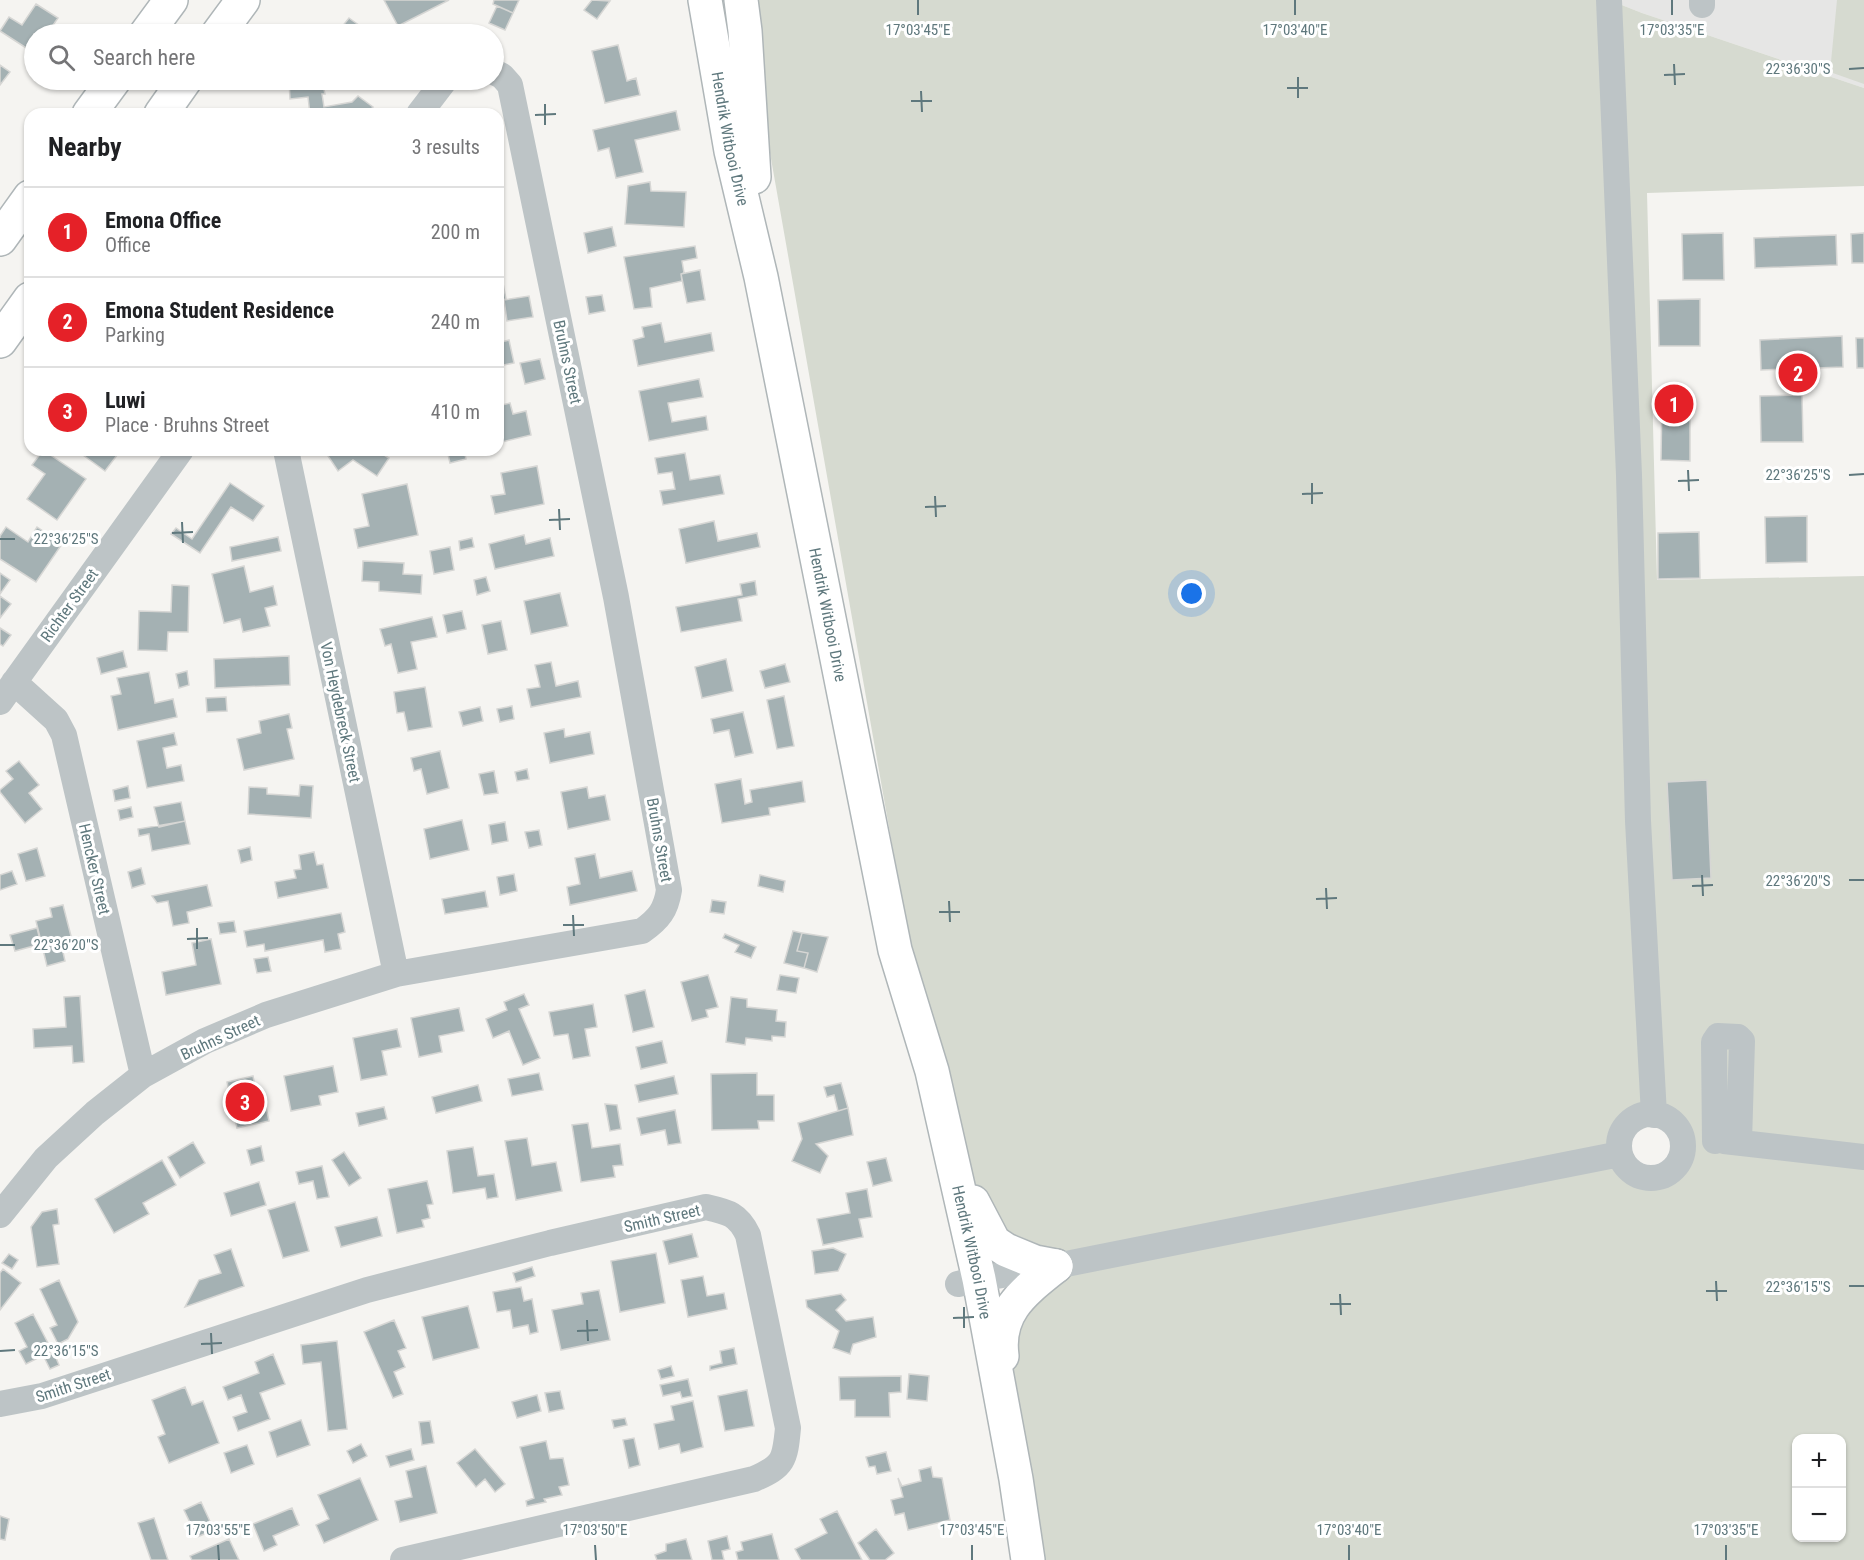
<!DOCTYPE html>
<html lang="en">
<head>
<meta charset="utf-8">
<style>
	:root { --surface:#fff; --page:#f6f6f6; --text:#202124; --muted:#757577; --line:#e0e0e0; --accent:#e52128 }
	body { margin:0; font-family:"Roboto Condensed",sans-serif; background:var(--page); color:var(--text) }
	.controls { position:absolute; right:18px; bottom:18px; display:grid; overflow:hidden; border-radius:12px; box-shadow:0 2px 4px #0004 }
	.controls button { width:54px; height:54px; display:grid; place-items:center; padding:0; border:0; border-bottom:2px solid var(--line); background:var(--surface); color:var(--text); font:30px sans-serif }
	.you { position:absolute; left:1192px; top:594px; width:21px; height:21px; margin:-15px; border:4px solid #fff; border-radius:50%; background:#1a73e8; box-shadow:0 0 0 9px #1a73e833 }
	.badge { display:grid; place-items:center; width:39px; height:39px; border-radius:50%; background:var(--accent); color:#fff; font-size:20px; font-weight:700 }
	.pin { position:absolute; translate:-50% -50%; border:3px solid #fff; box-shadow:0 2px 6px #0006 }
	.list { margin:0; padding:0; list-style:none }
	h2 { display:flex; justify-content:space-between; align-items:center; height:78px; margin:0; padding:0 24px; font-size:26px }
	h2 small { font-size:20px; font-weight:400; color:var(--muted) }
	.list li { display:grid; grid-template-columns:39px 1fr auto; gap:18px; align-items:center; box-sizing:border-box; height:90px; padding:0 24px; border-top:2px solid var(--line) }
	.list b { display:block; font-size:22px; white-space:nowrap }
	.list p { margin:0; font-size:20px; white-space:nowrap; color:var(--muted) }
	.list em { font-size:20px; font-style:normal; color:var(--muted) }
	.icon { flex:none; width:33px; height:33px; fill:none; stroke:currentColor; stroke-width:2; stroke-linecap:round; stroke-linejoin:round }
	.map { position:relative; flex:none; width:1864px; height:1560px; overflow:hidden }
	.search { position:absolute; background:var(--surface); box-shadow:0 2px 4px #0004; left:24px; top:24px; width:480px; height:66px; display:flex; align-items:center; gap:15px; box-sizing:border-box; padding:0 21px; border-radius:33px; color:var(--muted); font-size:22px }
	.panel { position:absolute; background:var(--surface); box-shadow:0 2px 4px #0004; left:24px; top:108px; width:480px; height:348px; border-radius:18px }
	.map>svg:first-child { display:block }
</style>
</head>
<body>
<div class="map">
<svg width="1864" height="1560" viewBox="0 0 1864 1560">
	<rect width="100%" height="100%" fill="#f5f4f1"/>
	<path fill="#e6e6e5" d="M1609 0H1864V88L1642 13Z"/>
	<path fill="#d6dad0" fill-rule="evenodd" d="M743 0H1609L1642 13 1864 88V186L1647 193 1657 580 1864 576V1560H1028L1001 1345 1021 1294 994 1242 932 1071ZM1644 1115C1650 1116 1657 1116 1662 1117 1681 1122 1688 1147 1678 1163 1650 1210 1584 1141 1644 1115ZM1796 1438H1842V1538H1796Z
		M1837 0H1864V84L1830 72Z"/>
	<path fill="#a4b1b3" stroke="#d6d6d4" stroke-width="1.5" d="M384 0H449L398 26Z
		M494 0H519L513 13 493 4Z
		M592 0 610 1 597 19 584 10Z
		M36 4 58 18 47 34H34V53L0 31 9 17 22 25Z
		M497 6 513 13 505 30 489 23Z
		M349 18 371 34 337 33Z
		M618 45 627 81 636 78 640 95 605 103 592 51Z
		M0 65 10 72 0 85Z
		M289 80H322L325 94H322L324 107 352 102 358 96 373 107 365 114H310L308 97 290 99Z
		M676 111 680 130 635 140 643 172 616 178 609 148 598 151 593 130Z
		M650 182 651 191 686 192 684 227 625 224 628 186Z
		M612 227 616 246 588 253 584 233Z
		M1723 233 1724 280H1683L1682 234Z
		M1864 233V263H1852L1851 234Z
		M1836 235 1837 265 1755 268 1754 238Z
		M695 246 697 258 682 261 684 273 681 274 682 281 650 288 652 307 634 309 624 257Z
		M700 270 705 300 687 303 681 274Z
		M502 278 506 299 498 301V279Z
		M602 295 605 311 589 314 586 297Z
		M529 296 533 317 507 321 504 300Z
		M1700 299V346H1659L1658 300Z
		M661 323 665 342 711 333 714 351 638 366 633 340 644 337 642 327Z
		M1842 336 1843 367 1761 370 1760 340Z
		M1856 338H1864V368H1857Z
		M509 340 514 363 498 366V343Z
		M540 359 545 379 525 384 520 363Z
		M699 379 703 397 668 403 672 422 706 416 708 430 649 441 639 391Z
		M1802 395 1803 442H1761L1760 396Z
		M1662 396H1690V461L1661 460Z
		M510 403 513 414 526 411 531 435 498 443V406Z
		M43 450 86 479 57 520 27 499 45 474 32 465Z
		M76 450H121L105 471Z
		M324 450H376L389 458 377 476 353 460 338 471Z
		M447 450H464L466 459 450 463Z
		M685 453 690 480 720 475 724 494 663 505 660 491 675 489 672 472 658 474 655 458Z
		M537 466 544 504 495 514 491 496 505 494 501 473Z
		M230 483 264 506 253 521 231 507 200 553 171 534 176 528 192 539Z
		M407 484 418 535 358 548 354 529 369 526 362 494Z
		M1807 516V562L1766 563 1765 517Z
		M714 521 718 541 757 533 760 547 686 563 679 529Z
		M6 527 28 542 37 527 62 544 36 582 0 559V536Z
		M1699 532 1700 578 1658 579V533Z
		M524 535 526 544 550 538 554 556 495 569 489 544Z
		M278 537 281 551 232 561 230 547Z
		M472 538 474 547 460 550 459 541Z
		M450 547 454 570 434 574 430 551Z
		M363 561 404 563 403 574 422 575 421 594 379 591V582L362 581Z
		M244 566 250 592 273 586 277 605 265 608 270 626 243 632 240 619 224 623 212 574Z
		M0 573 10 580 0 594Z
		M486 577 490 591 477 595 474 580Z
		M755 581 757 595 738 599 742 621 681 632 676 607 742 595 740 584Z
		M172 585 189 586 188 632H168L167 651 138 650 139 611 171 612Z
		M560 593 568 626 531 634 524 601Z
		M0 596 11 604 0 618Z
		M462 611 466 629 447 633 443 615Z
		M432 617 437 637 411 642 417 669 398 673 391 644 385 646 380 629Z
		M501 621 507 650 488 654 482 625Z
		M0 628 11 635 3 646 0 644Z
		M123 651 127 667 101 674 97 658Z
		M289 656 290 685 215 688 214 659Z
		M726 659 733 691 702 698 695 667Z
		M551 662 556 686 578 681 581 697 531 707 527 689 540 687 535 665Z
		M785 664 790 682 765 688 760 671Z
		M187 671 189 685 179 688 176 674Z
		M149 672 155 703 173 699 177 717 118 730 111 696 121 694 117 678Z
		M425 687 432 727 408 731 404 712 397 713 394 692Z
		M784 696 794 746 777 749 767 700Z
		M226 697 227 711 207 712 206 698Z
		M512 706 514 719 500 722 497 709Z
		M480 707 483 721 463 726 459 712Z
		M743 712 753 753 735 757 729 730 714 733 711 719Z
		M289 714 292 728 287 729 294 759 244 770 237 739 261 733 259 721Z
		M564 729 565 737 590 732 594 754 550 763 544 733Z
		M174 733 177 745 163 748 167 768 181 765 184 781 147 788 137 741Z
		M440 751 449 788 427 794 421 769 414 771 411 758Z
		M19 761 39 785 29 793 42 809 25 823 0 792V790L13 779 6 771Z
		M527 769 529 779 517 781 515 772Z
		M494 771 498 793 484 795 479 774Z
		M741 779 745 804 752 802 750 790 802 781 805 802 769 808 770 815 722 823 715 784Z
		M1707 780 1711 878 1672 880 1667 782Z
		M300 785 313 786 311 818 248 814 249 787 267 788V794L299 796Z
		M128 786 130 798 115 801 113 790Z
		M587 787 589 798 605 795 610 820 568 829 561 792Z
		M181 802 185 821 159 827 154 807Z
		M131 807 133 817 120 820 118 810Z
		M462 820 469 850 430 859 424 829Z
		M185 821 190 844 152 851 149 834 139 836 138 829Z
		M505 822 508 841 492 844 489 825Z
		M539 830 542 845 529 848 525 832Z
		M250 847 252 860 241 863 238 850Z
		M37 848 45 876 26 881 18 854Z
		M314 852 317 865 323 864 328 888 278 898 275 882 296 878 294 870 301 869 299 855Z
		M595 854 600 878 632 871 637 891 570 905 567 887 580 884 575 858Z
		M141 868 145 884 132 888 128 872Z
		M12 871 17 884 0 890V875Z
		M514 874 517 891 500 895 497 877Z
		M760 875 785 881 783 892 758 886Z
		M207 885 212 906 187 912 189 923 173 926 168 901 157 903 152 896Z
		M485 891 488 907 445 914 442 899Z
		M712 900 726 902 724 914 710 912Z
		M63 905 72 940 61 943 65 961 47 966 36 921 52 917 50 908Z
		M341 913 345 932 338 934 341 949 325 952 323 940 265 951 264 944 247 947 244 931Z
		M234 921 236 932 220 934 218 923Z
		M37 928 41 944 15 951 10 935Z
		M793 931 802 933 797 951 808 953 804 968 784 963Z
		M802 933 828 937 817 972 804 968 808 953 797 951Z
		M725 934 756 947 751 958 735 952 739 945 723 938Z
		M211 939 221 984 166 995 162 972 196 965 192 943Z
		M268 957 271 971 257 973 254 959Z
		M708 975 718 1007 706 1010 708 1017 692 1021 681 982Z
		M780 975 799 978 796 993 777 990Z
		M645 990 654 1027 633 1032 625 995Z
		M524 994 529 1005 519 1009 540 1058 523 1065 509 1031 493 1038 486 1019 507 1010 504 1002Z
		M80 996 84 1062 73 1063 72 1046 34 1048 33 1029 66 1027 64 997Z
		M731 997 747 999V1007L777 1010 776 1021 786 1022 785 1037 772 1036V1041L746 1038 745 1045 726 1042Z
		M593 1004 597 1027 585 1029 590 1056 573 1059 568 1034 554 1036 549 1012Z
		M459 1008 464 1031 439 1036 442 1052 419 1057 411 1018Z
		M397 1029 401 1047 382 1051 387 1075 361 1080 353 1038Z
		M662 1041 667 1063 641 1069 636 1047Z
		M333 1066 338 1092 319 1096 321 1105 291 1111 284 1076Z
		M539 1073 543 1090 512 1096 508 1079Z
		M757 1073V1095H774V1121H758L759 1129 712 1130 711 1074Z
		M253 1076 258 1103 265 1102 269 1121 237 1128 227 1082Z
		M674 1076 678 1094 639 1102 635 1085Z
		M841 1083 848 1108 838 1111 834 1095 827 1097 824 1087Z
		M478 1085 482 1101 436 1113 432 1097Z
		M605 1104 617 1105 621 1129 610 1131Z
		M384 1107 387 1119 359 1126 356 1113Z
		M848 1108 853 1135 816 1144 828 1156 820 1173 792 1161 802 1139 798 1123Z
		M675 1110 681 1143 668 1145 665 1130 641 1135 637 1118Z
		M588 1123 592 1148 620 1144 623 1165 613 1166 615 1177 581 1182 572 1125Z
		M527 1138 532 1166 556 1162 562 1191 516 1200 505 1141Z
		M193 1142 205 1163 180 1178 168 1157Z
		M261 1146 264 1161 251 1165 247 1150Z
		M473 1147 478 1176 494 1174 498 1197 487 1199 485 1188 453 1193 447 1151Z
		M344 1152 361 1178 349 1186 332 1160Z
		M886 1158 892 1181 873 1186 867 1162Z
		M162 1160 176 1185 143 1203 149 1214 114 1233 95 1199Z
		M322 1166 329 1197 317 1199 313 1181 299 1184 296 1172Z
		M427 1181 433 1204 427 1205 430 1218 422 1220 424 1227 397 1233 388 1189Z
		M259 1182 266 1205 231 1216 224 1193Z
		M867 1189 872 1217 859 1219 863 1237 823 1245 817 1219 850 1213 846 1193Z
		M295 1202 309 1251 283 1258 268 1210Z
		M57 1209 59 1224 53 1225 59 1264 37 1267 31 1227 42 1212Z
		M377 1217 382 1236 341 1247 335 1227Z
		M692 1234 698 1257 669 1264 663 1241Z
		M833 1248 846 1254 838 1271 815 1274 812 1251Z
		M231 1249 244 1286 185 1307 199 1280 221 1273 214 1255Z
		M656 1253 665 1303 620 1312 611 1261Z
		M9 1254 18 1260 12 1269 2 1263Z
		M532 1267 535 1276 516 1282 513 1273Z
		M3 1269 21 1283 0 1310V1273Z
		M703 1276 707 1296 724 1293 727 1309 688 1317 681 1280Z
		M59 1280 78 1322 68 1339 58 1344 50 1328 57 1325 40 1289Z
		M521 1287 524 1301 532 1299 538 1332 530 1334 528 1325 513 1328 510 1310 497 1312 493 1292Z
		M599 1290 610 1340 561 1350 552 1310 583 1304 581 1293Z
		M841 1294 846 1300 836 1310 846 1321 873 1317 876 1337 853 1344 850 1354 833 1348 839 1331 807 1307 806 1300Z
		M468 1306 479 1348 433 1360 422 1317Z
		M33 1314 52 1351 26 1364 19 1351 27 1347 15 1323Z
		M394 1320 406 1348 398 1351 405 1367 394 1372 403 1394 393 1398 364 1332Z
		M337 1341 347 1429 328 1431 321 1362 303 1364 301 1345Z
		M734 1348 737 1364 710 1370V1366L722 1363 720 1351Z
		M54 1353 59 1365 50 1369 44 1357Z
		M273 1354 285 1384 260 1393 270 1419 238 1431 233 1417 247 1412 241 1395 228 1400 223 1387 259 1373 255 1362Z
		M671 1366 674 1376 661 1379 658 1370Z
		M909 1374 929 1376 927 1401 907 1399Z
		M901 1376V1392L889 1393 890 1417H855V1400H840L839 1377Z
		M688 1379 692 1396 682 1398 680 1392 663 1396 660 1385Z
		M185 1387 192 1405 203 1401 219 1443 169 1463 158 1437 165 1434 152 1400Z
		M747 1390 754 1426 725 1431 718 1396Z
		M560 1391 564 1409 549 1412 545 1393Z
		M537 1395 541 1411 517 1418 512 1402Z
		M693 1401 703 1447 681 1453 679 1444 659 1449 654 1424 674 1420 671 1406Z
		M625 1418 627 1425 614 1428 612 1420Z
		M301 1420 310 1445 277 1457 269 1432Z
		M430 1421 434 1443 422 1445 419 1422Z
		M634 1438 640 1465 629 1468 623 1440Z
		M546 1441 550 1459 563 1458 569 1485 559 1487 562 1495 544 1499 546 1502 527 1506 526 1501 534 1498 520 1447Z
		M361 1444 367 1456 353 1463 347 1451Z
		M247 1445 254 1464 231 1473 224 1453Z
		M411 1449 414 1460 390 1467 386 1456Z
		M475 1449 505 1484 495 1492 485 1479 476 1487 457 1463Z
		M886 1452 891 1471 877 1474 875 1466 869 1467 866 1457Z
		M426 1466 437 1513 400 1522 395 1501 412 1497 406 1471Z
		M931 1467 933 1477 942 1478 950 1520 908 1530 904 1513 895 1515 891 1500 903 1497 898 1478 902 1486 921 1481 919 1470Z
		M360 1478 378 1520 324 1543 316 1525 329 1519 318 1495Z
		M201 1502 214 1530 197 1537 184 1510Z
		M292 1508 299 1525 273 1536 277 1545 264 1551 253 1524Z
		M837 1511 862 1560H801L795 1549 827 1533 820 1519Z
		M0 1516 9 1519 5 1540 0 1539Z
		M154 1518 168 1560H151L138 1523Z
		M876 1529 894 1553 885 1560H870L858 1543Z
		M772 1534 779 1560H738L736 1552 743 1550 741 1542Z
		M727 1536 730 1549 722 1551 724 1560H712L708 1541Z
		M229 1539 239 1560H192L190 1556Z
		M686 1539 692 1560H657L655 1555 666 1551V1544Z"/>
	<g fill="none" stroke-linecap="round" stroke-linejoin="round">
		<g stroke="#afb6b8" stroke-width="36">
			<g id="major">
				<path id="s1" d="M705 0 731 151 761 277 895 950 932 1071 979 1279 1016 1479 1028 1560"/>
				<path d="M741 0 745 31 754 177"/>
				<path d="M146 34 171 0"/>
				<path d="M218 34 243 0"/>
				<path d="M89 114 114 80"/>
				<path d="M161 114 185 80"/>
				<path d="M0 239 30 197"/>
				<path d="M0 341 30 299"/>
				<path d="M973 1202 994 1242 1006 1250 1035 1262 1056 1266"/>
				<path d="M1002 1356C996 1311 1025 1291 1056 1266"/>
			</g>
		</g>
		<path stroke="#bdc4c6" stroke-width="26" d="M1609 0 1629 475 1638 821 1654 1115
			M1702 0V5
			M419 114 445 80
			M286 450 396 974
			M14 682 56 720 64 735 143 1075
			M0 702 181 450
			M1619 1146a32 32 0 1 1 64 0a32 32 0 1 1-64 0Z
			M1715 1141 1714 1042 1718 1036 1738 1037 1742 1041 1739 1142
			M1724 1141 1864 1157
			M0 1215 46 1158 95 1113 143 1075 205 1041 266 1015 396 974 642 931C659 919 666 910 669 890L616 597 510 85 502 76 494 72
			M958 1284 979 1279 1056 1266 1620 1154
			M0 1404 42 1396 367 1290 550 1243 706 1207C728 1212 738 1214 748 1235L788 1428C785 1460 784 1466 754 1479L403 1560"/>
		<use href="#major" stroke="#fff" stroke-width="33"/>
	</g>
	<path fill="none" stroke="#5f787d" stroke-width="2" d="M918 0V15M1295 0V15M1672 0V15M1674 64 1675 85M1849 69 1864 68M1664 75 1685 74M1298 77V98M1287 88H1308M921 91 922 112M911 101H932M545 104V125M535 115 556 114M1688 470 1689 491M1849 475 1864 474M1678 481 1699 480M1312 483V504M1302 494 1323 493M935 496 936 517M925 507 946 506M559 509 560 530M549 520 570 519M182 522 183 543M172 533 193 532M0 539H15M1702 875 1703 896M1849 880H1864M1692 886 1713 885M1326 888 1327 909M1316 899 1337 898M949 901 950 922M939 912H960M573 915 574 936M563 925H584M197 928V949M187 939 208 938M0 945H15M1716 1281 1717 1301M1849 1286H1864M1706 1291H1727M1340 1294 1341 1315M1330 1304H1351M964 1307V1328M953 1318 974 1317M587 1320 588 1341M577 1331 598 1330M211 1333 212 1354M201 1344 222 1343M0 1351 15 1350M218 1545 219 1560M595 1545 596 1560M972 1545V1560M1349 1545V1560M1726 1545V1560"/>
	<g text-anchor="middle" stroke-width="6" stroke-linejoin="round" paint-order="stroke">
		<g font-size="16" fill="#5f787d" stroke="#fff">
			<text dy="6" stroke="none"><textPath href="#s1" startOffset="141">Hendrik Witbooi Drive</textPath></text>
			<text transform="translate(568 362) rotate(78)" y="6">Bruhns Street</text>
			<text transform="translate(69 605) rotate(-54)" y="6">Richter Street</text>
			<text dy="6" stroke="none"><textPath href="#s1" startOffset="627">Hendrik Witbooi Drive</textPath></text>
			<text transform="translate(341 712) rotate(78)" y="6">Von Heydebreck Street</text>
			<text transform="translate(660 840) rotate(80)" y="6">Bruhns Street</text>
			<text transform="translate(95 869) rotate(77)" y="6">Hencker Street</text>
			<text transform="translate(220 1037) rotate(-25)" y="6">Bruhns Street</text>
			<text transform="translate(662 1218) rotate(-13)" y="6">Smith Street</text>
			<text dy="6" stroke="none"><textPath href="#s1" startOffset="1281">Hendrik Witbooi Drive</textPath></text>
			<text transform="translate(73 1385) rotate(-18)" y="6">Smith Street</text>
		</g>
	</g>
	<g font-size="15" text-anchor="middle" fill="#5f787d" stroke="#fff" stroke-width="6" stroke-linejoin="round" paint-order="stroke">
		<text x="918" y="35">17°03'45"E</text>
		<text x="1295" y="35">17°03'40"E</text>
		<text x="1672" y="35">17°03'35"E</text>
		<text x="1798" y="74">22°36'30"S</text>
		<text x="1798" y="480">22°36'25"S</text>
		<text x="66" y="544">22°36'25"S</text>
		<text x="1798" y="886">22°36'20"S</text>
		<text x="66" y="950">22°36'20"S</text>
		<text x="1798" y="1292">22°36'15"S</text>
		<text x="66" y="1356">22°36'15"S</text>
		<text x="218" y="1535">17°03'55"E</text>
		<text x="595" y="1535">17°03'50"E</text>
		<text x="972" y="1535">17°03'45"E</text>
		<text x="1349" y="1535">17°03'40"E</text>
		<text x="1726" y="1535">17°03'35"E</text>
	</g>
</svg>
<div class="controls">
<button>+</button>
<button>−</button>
</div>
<div class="you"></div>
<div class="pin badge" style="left:1674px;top:404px">1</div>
<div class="pin badge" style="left:1798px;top:373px">2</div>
<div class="pin badge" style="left:245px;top:1102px">3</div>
<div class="search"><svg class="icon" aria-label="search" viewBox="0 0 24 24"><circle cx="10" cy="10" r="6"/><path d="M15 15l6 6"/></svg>Search here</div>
<section class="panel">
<h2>Nearby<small>3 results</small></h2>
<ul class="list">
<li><span class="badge">1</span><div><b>Emona Office</b><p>Office</p></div><em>200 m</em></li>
<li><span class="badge">2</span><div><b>Emona Student Residence</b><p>Parking</p></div><em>240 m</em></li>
<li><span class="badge">3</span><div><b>Luwi</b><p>Place · Bruhns Street</p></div><em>410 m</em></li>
</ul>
</section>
</div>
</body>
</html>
